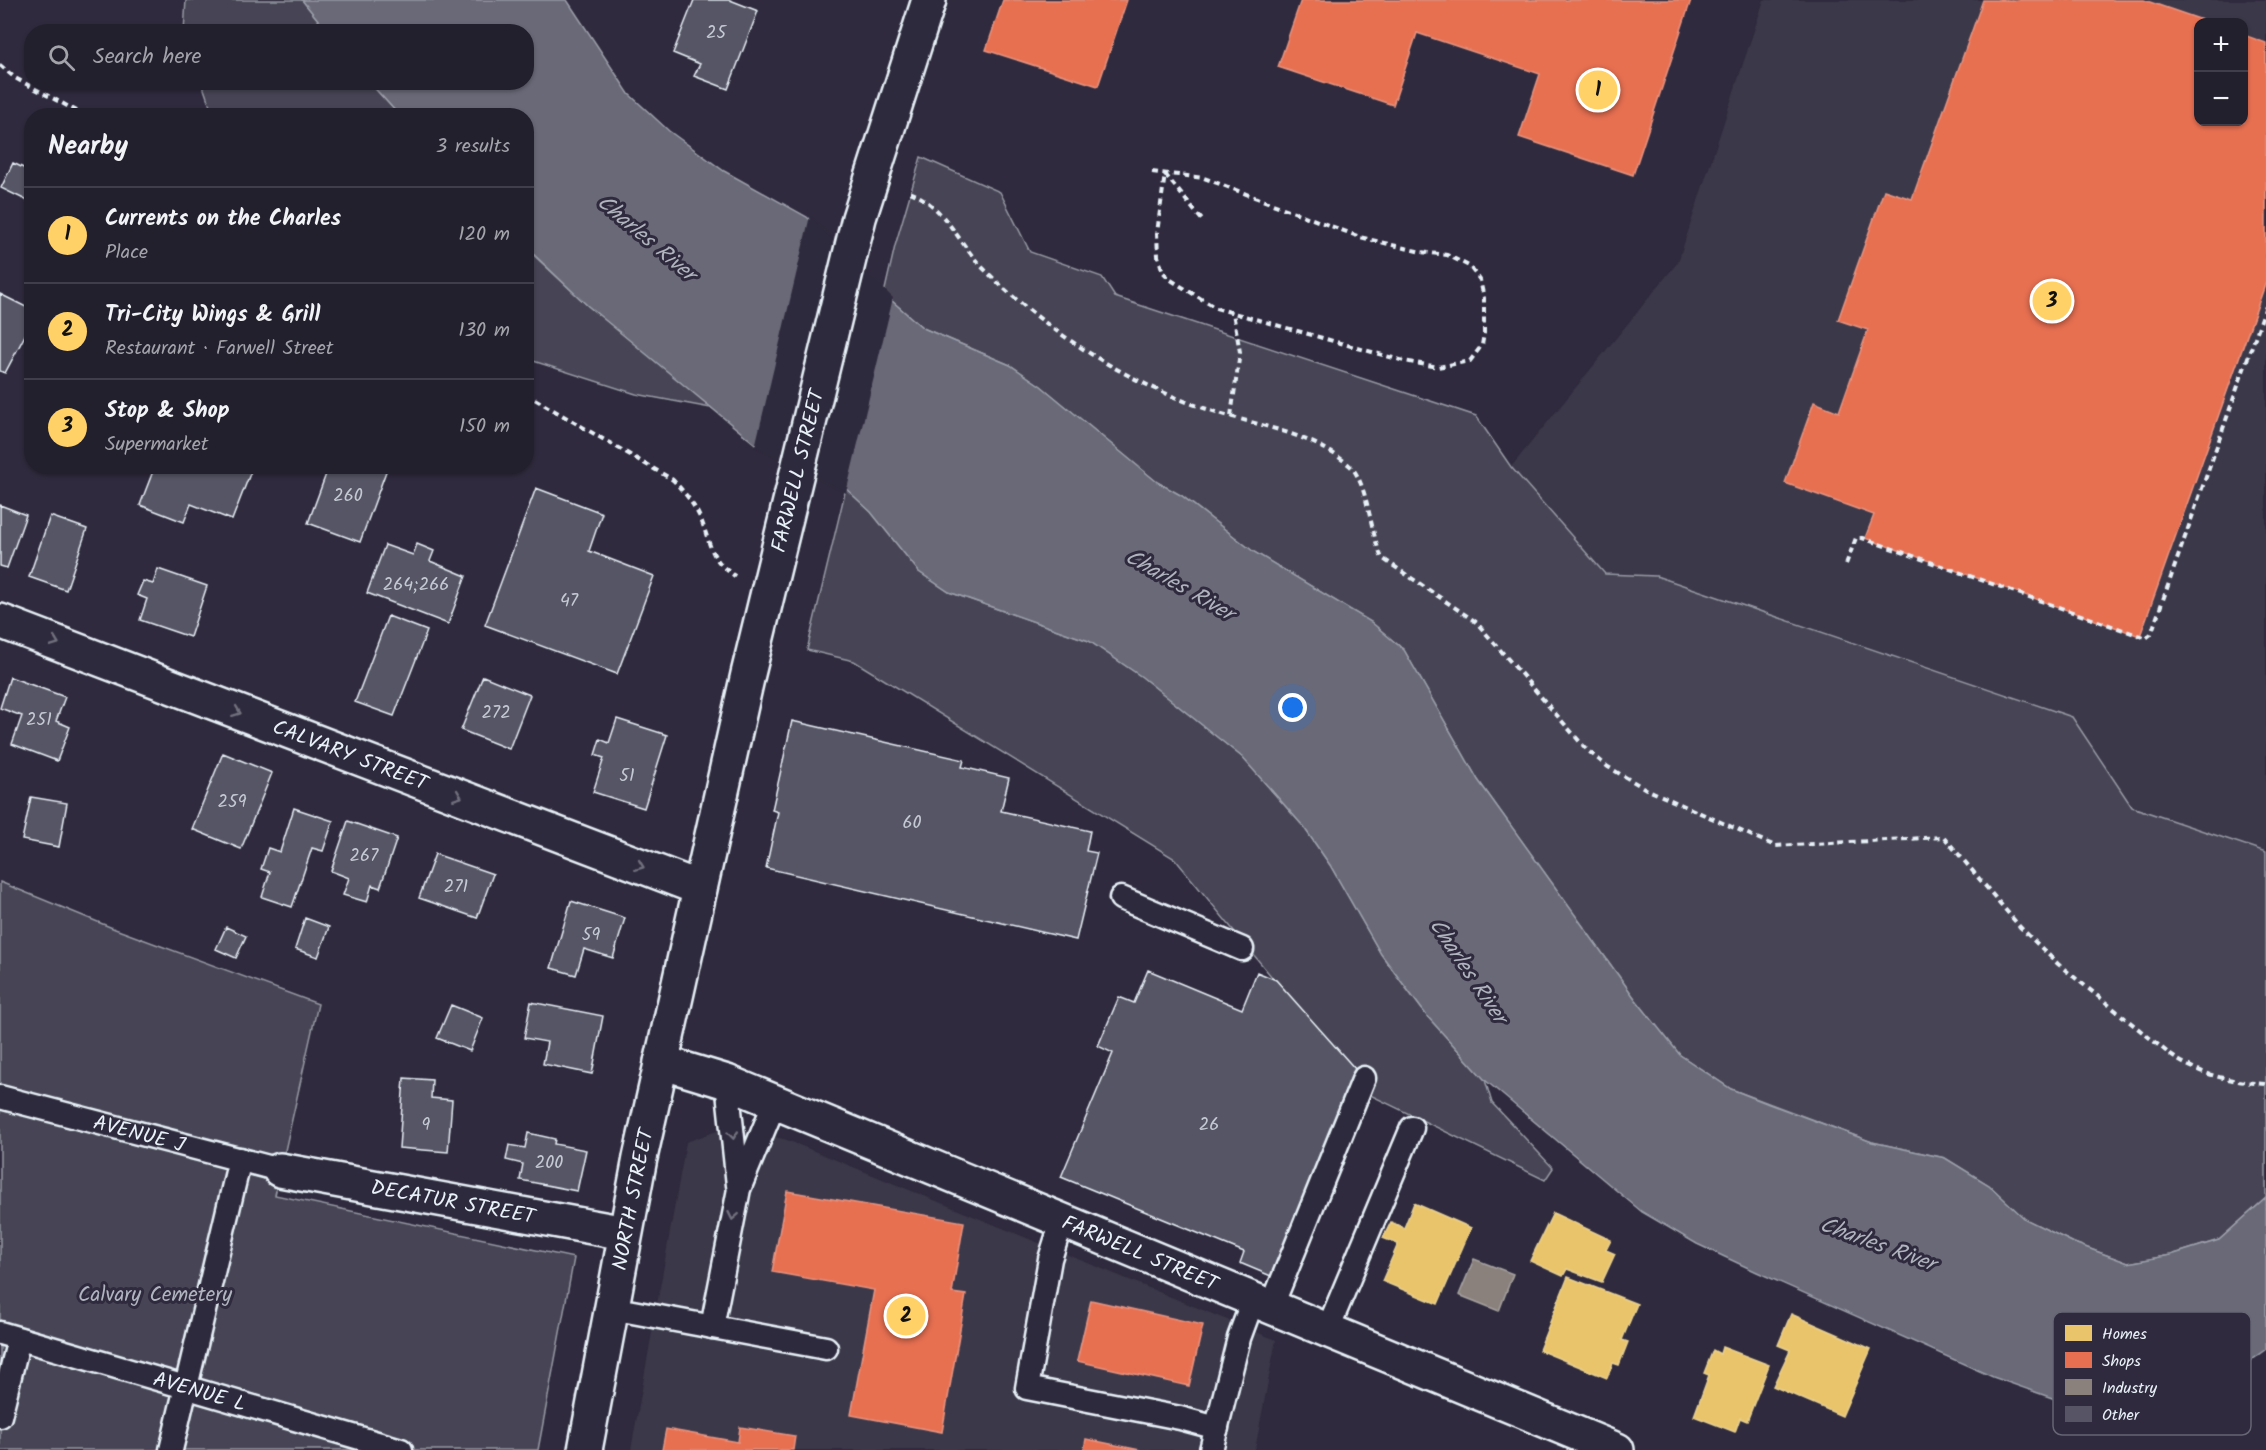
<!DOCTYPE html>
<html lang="en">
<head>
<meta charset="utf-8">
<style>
	:root { --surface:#23202e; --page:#2b2836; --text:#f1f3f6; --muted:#a3a3aa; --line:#403e4a; --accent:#ffd166 }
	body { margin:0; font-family:Kalam,sans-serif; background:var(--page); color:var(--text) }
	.controls { position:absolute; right:18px; top:18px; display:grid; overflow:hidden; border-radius:12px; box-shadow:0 2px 4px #0004 }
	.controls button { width:54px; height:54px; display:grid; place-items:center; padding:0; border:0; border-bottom:2px solid var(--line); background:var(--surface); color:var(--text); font:30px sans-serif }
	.you { position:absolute; left:1293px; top:708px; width:21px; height:21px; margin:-15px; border:4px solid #fff; border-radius:50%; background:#1a73e8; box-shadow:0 0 0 9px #1a73e833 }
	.badge { display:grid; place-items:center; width:39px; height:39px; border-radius:50%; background:var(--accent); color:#111; font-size:20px; font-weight:700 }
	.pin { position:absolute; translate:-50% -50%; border:3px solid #fff; box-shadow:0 2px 6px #0006 }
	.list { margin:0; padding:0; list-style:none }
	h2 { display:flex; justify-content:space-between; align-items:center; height:78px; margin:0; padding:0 24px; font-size:26px }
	h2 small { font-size:20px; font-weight:400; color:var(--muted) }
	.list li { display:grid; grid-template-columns:39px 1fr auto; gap:18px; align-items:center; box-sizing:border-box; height:96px; padding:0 24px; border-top:2px solid var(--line) }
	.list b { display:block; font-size:22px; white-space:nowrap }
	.list p { margin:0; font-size:20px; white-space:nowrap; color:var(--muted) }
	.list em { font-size:20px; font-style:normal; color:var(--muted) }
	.icon { flex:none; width:33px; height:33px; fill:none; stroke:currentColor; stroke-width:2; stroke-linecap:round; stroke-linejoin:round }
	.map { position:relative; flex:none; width:2266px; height:1450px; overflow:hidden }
	.search { position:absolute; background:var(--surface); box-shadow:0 2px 4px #0004; left:24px; top:24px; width:510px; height:66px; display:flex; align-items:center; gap:15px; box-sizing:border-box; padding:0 21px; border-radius:24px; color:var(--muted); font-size:22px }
	.panel { position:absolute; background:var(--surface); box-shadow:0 2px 4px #0004; left:24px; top:108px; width:510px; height:366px; border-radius:24px }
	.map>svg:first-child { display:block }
</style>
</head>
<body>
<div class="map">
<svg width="2266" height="1450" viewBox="0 0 2266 1450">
	<rect width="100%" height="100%" fill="#2f2a3d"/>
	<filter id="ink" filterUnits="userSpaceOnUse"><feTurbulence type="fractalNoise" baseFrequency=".0167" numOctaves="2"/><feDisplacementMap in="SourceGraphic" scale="12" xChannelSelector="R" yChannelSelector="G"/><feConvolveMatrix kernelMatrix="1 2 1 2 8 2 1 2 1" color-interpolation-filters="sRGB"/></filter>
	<g filter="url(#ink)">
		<path fill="#3b3749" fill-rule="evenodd" d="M1764 0H2266V852L2132 807 2072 717 1656 576 1605 574 1511 467 1678 262ZM2198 22H2244V122H2198Z
			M731 1126 787 1140 1276 1340 1255 1450H631L686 1142Z"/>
		<path fill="#464455" stroke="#979aa6" stroke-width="1.5" d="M186 0H302L327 31 184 32Z
			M202 83H370L399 115H213Z
			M921 157 1000 192 1030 252 1102 277 1115 297 1476 416 1511 467 1605 574 1656 576 2072 717 2132 807 2266 852V1198L2219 1240 2171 1255 2128 1263 2074 1243 2025 1219 1989 1185 1945 1158 1872 1142 1731 1089 1680 1055 1636 1000 1478 780 1404 650 1371 622 1254 552 1182 496 1157 482 1041 386 1010 365 923 328 884 294 895 246Z
			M526 248 588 306 716 409 636 394 527 359Z
			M846 488 871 512 919 572 949 592 1089 641 1142 677 1242 757 1303 826 1330 865 1381 954 1406 988 1427 1016 1485 1080 1492 1103 1553 1168 1545 1180 1368 1094 1175 859 854 661 807 650Z
			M0 882 115 929 318 1004 275 1195 574 1258 538 1450H0Z"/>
		<path fill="#696978" stroke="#9c9fab" stroke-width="1.5" d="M302 0H567L629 94 669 131 724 171 807 217 884 294 923 328 1010 365 1041 386 1157 482 1182 496 1254 552 1371 622 1404 650 1478 780 1636 1000 1680 1055 1731 1089 1769 1104 1872 1142 1945 1158 1989 1185 2025 1219 2074 1243 2128 1263 2171 1255 2219 1240 2266 1198V1349L2202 1395 2171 1407 2128 1411 2094 1407 2055 1399 1993 1377 1757 1272 1697 1244 1642 1212 1485 1080 1427 1016 1381 954 1330 865 1303 826 1242 757 1142 677 1089 641 949 592 919 572 871 512 846 489 759 447 588 306 527 248 526 116 399 115 370 83 526 82V32L327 31Z"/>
		<path fill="#2f2a3d" d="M810 216 893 298 846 493 755 447Z"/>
		<path fill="#e9c46a" stroke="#e9d295" stroke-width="1.5" d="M1414 1203 1471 1228 1438 1304 1382 1281 1398 1244 1383 1238 1391 1222 1404 1228Z
			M1553 1213 1611 1240 1606 1250 1615 1254 1602 1282 1567 1269 1563 1276 1530 1261Z
			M1568 1277 1637 1304 1622 1340 1628 1342 1619 1365 1613 1363 1607 1378 1539 1350Z
			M1791 1314 1871 1349 1842 1416 1773 1386 1790 1350 1778 1345Z
			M1722 1347 1769 1365 1747 1421 1740 1418 1735 1432 1694 1416 1709 1375 1704 1373 1713 1350 1720 1354Z"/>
		<path fill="#e76f51" stroke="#e79683" stroke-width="1.5" d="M1003 0H1127L1098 86 986 50Z
			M1301 0H1691L1633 175 1519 137 1540 74 1417 33 1393 105 1278 67Z
			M1983 0H2144L2208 22H2198V122H2244V35L2266 43V282L2140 636 1865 538 1874 515 1785 483 1814 402 1839 412 1868 330 1838 320 1884 190 1912 199Z
			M787 1191 964 1222 952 1293 966 1295 942 1432 851 1415 874 1290 772 1272Z
			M1091 1300 1203 1325 1189 1386 1077 1361Z
			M740 1427 795 1436 793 1450H662L666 1429 738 1442Z
			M1086 1439 1140 1450H1084Z"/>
		<path fill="#8a817c" stroke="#a6a3a1" stroke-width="1.5" d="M1474 1259 1513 1274 1499 1311 1459 1295Z"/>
		<path fill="#575565" stroke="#e8f1f8" stroke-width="1.5" d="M694 0H730L758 11 728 89 694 76 700 64 673 53Z
			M13 163 32 172V203L1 188Z
			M0 294 32 310V322L5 373 0 371Z
			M155 466H253L232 520 191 504 184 522 140 505Z
			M329 466H388L360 542 308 523Z
			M536 488 602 513 589 551 654 576 617 674 485 625Z
			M0 505 26 515 7 568 0 566Z
			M50 516 87 529 66 590 29 577Z
			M417 544 434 551 430 561 466 576 448 624 367 593 385 545 413 555Z
			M158 569 207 586 190 637 140 620 147 599 137 595 143 581 153 584Z
			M388 616 427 631 394 716 355 702Z
			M483 676 530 695 509 749 461 730Z
			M10 677 65 697 56 721 70 727 57 761 12 744 22 716 0 708Z
			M617 719 667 735 644 808 593 792 604 758 595 755 600 739 609 743Z
			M792 721 964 760 962 767 1009 778 1001 811 1090 831 1086 851 1097 853 1076 940 766 868 778 812 772 810Z
			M223 753 272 773 241 849 192 829Z
			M31 797 67 803 59 847 22 840Z
			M294 808 333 821 323 851 312 848 292 907 262 897 270 872 261 869 268 848 280 852Z
			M348 821 397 838 380 888 372 885 367 902 343 895 349 878 331 871Z
			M435 854 493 874 477 918 419 898Z
			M571 901 625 918 613 958 584 949 576 975 551 968Z
			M305 918 329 927 318 957 295 949Z
			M226 927 246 936 236 958 216 949Z
			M1148 970 1242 1009 1257 972 1276 980 1356 1070 1271 1276 1240 1263 1244 1252 1061 1177 1113 1053 1098 1046 1119 997 1134 1003Z
			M531 1002 603 1016 592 1074 543 1064 547 1042 524 1038Z
			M451 1005 483 1018 470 1051 437 1038Z
			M404 1078 432 1080 431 1098 452 1100 448 1152 399 1148Z
			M528 1133 555 1139 554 1144 586 1150 577 1191 520 1180 523 1164 506 1160 509 1145 525 1148Z"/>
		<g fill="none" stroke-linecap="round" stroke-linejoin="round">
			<g stroke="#e8f1f8" stroke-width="27">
				<g id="service">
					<path d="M1121 898 1242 949"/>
					<path d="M727 1082 738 1185"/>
					<path id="s1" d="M0 1097 280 1170"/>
					<path d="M1062 1221 1050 1259 1027 1388 1180 1418 1217 1428"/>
					<path d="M611 1308 826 1348"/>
					<path d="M1271 1308 1364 1078"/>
					<path d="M712 1327 739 1189 775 1102"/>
					<path d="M1327 1331 1412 1128"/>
					<path id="s2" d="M0 1333 401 1450"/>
					<path d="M0 1416 19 1339"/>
					<path d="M171 1450 240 1159"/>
					<path d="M1211 1450 1239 1338 1253 1300"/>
				</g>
			</g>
			<g stroke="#e8f1f8" stroke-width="38">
				<g id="minor">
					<path id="s3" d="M661 1062 727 1082 1617 1450"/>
					<path id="s4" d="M280 1170 625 1233"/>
				</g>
			</g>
			<g stroke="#e8f1f8" stroke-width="38">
				<g id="tertiary">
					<path id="s5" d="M0 621 699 888"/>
				</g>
			</g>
			<g stroke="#e8f1f8" stroke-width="38">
				<g id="secondary">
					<path id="s6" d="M585 1450 640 1158 748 674 859 218 929 0"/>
				</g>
			</g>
			<path stroke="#e8f1f8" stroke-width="4" stroke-dasharray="6 4.5" stroke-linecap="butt" d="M0 65 15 78 86 116
				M1152 172 1204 178 1360 237 1421 252 1447 255 1469 266 1480 280 1484 298V334L1482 345 1470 361 1438 367 1404 361 1216 308 1171 280 1163 272 1158 256 1157 233 1165 174
				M1165 174 1202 220
				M910 192C945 206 958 243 984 269 1016 302 1053 330 1091 354 1128 377 1169 397 1210 410 1257 426 1310 432 1349 465 1368 481 1370 534 1382 558L1476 622 1587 750 1608 767 1646 789 1775 846 1944 837 2020 927 2058 964 2172 1056C2200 1075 2232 1082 2266 1084
				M526 394 673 480C685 493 695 505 702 522 711 547 711 560 735 576
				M1231 416 1240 352 1233 313
				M1846 564 1856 538H1862L2146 638 2151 634 2266 306"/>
			<use href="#service" stroke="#2f2a3d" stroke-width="22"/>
			<use href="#minor" stroke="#2f2a3d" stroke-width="33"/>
			<use href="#tertiary" stroke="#2f2a3d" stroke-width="33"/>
			<use href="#secondary" stroke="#2f2a3d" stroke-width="33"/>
		</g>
		<defs><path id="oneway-chevron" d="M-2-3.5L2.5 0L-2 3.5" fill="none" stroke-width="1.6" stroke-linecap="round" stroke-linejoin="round" transform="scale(1.5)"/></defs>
		<g stroke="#70707e">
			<use href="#oneway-chevron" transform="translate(55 642) rotate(21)"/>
			<use href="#oneway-chevron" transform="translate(237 712) rotate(21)"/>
			<use href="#oneway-chevron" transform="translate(458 796) rotate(21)"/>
			<use href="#oneway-chevron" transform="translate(640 866) rotate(21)"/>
			<use href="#oneway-chevron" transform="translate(733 1135) rotate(84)"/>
			<use href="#oneway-chevron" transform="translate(733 1216) rotate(101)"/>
		</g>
	</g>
	<g text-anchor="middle" stroke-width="6" stroke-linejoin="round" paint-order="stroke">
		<g font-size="18" fill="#c4cad3">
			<text x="716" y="38">25</text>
			<text x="348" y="501">260</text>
			<text x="416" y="590">264;266</text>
			<text x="569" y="606">47</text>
			<text x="496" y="718">272</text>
			<text x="39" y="725">251</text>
			<text x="627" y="781">51</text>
			<text x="232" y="807">259</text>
			<text x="912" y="828">60</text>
			<text x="364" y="861">267</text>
			<text x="456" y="892">271</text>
			<text x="591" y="940">59</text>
			<text x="426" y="1130">9</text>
			<text x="1209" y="1130">26</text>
			<text x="549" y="1168">200</text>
		</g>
		<g font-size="21" fill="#e8f1f8" stroke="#2f2a3d">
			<text dy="7" stroke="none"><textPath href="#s6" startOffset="1002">FARWELL STREET</textPath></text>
			<text dy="7" stroke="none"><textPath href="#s5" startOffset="375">CALVARY STREET</textPath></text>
			<text dy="7" stroke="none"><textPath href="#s1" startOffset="144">AVENUE J</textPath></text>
			<text dy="7" stroke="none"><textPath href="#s6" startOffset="255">NORTH STREET</textPath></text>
			<text dy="7" stroke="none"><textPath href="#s4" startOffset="176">DECATUR STREET</textPath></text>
			<text dy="7" stroke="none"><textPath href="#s3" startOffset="516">FARWELL STREET</textPath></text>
			<text dy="7" stroke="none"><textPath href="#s2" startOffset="208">AVENUE L</textPath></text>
		</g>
		<g font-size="21" fill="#afb4bf" stroke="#2f2a3d">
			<text x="155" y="1301">Calvary Cemetery</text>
		</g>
		<g font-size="22" font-style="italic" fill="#afb4be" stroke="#2f2a3d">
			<text transform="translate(647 237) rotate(40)" y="8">Charles River</text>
			<text transform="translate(1180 584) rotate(30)" y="8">Charles River</text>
			<text transform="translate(1469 970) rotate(56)" y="8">Charles River</text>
			<text transform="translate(1878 1243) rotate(20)" y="8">Charles River</text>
		</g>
	</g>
	<rect x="2053" y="1312" width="198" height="123" rx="9" fill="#2f2a3d" stroke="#666675" stroke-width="1.5"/>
	<rect x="2065" y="1325" width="27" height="16" fill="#e9c46a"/>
	<rect x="2065" y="1352" width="27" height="16" fill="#e76f51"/>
	<rect x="2065" y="1379" width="27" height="16" fill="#8a817c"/>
	<rect x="2065" y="1406" width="27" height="16" fill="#575565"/>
	<g font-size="16" fill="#e8f1f8">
		<text x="2102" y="1339">Homes</text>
		<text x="2102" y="1366">Shops</text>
		<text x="2102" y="1393">Industry</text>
		<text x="2102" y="1420">Other</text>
	</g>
</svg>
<div class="controls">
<button>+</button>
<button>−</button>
</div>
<div class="you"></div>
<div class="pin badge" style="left:1598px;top:90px">1</div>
<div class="pin badge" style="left:906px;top:1316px">2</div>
<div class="pin badge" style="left:2052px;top:301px">3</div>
<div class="search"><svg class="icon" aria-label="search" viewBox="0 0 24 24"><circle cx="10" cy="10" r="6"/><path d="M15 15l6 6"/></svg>Search here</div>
<section class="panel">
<h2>Nearby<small>3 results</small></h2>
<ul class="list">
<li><span class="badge">1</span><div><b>Currents on the Charles</b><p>Place</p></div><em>120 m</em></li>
<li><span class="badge">2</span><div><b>Tri-City Wings &amp; Grill</b><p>Restaurant · Farwell Street</p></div><em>130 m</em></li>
<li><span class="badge">3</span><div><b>Stop &amp; Shop</b><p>Supermarket</p></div><em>150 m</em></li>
</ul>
</section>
</div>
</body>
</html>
